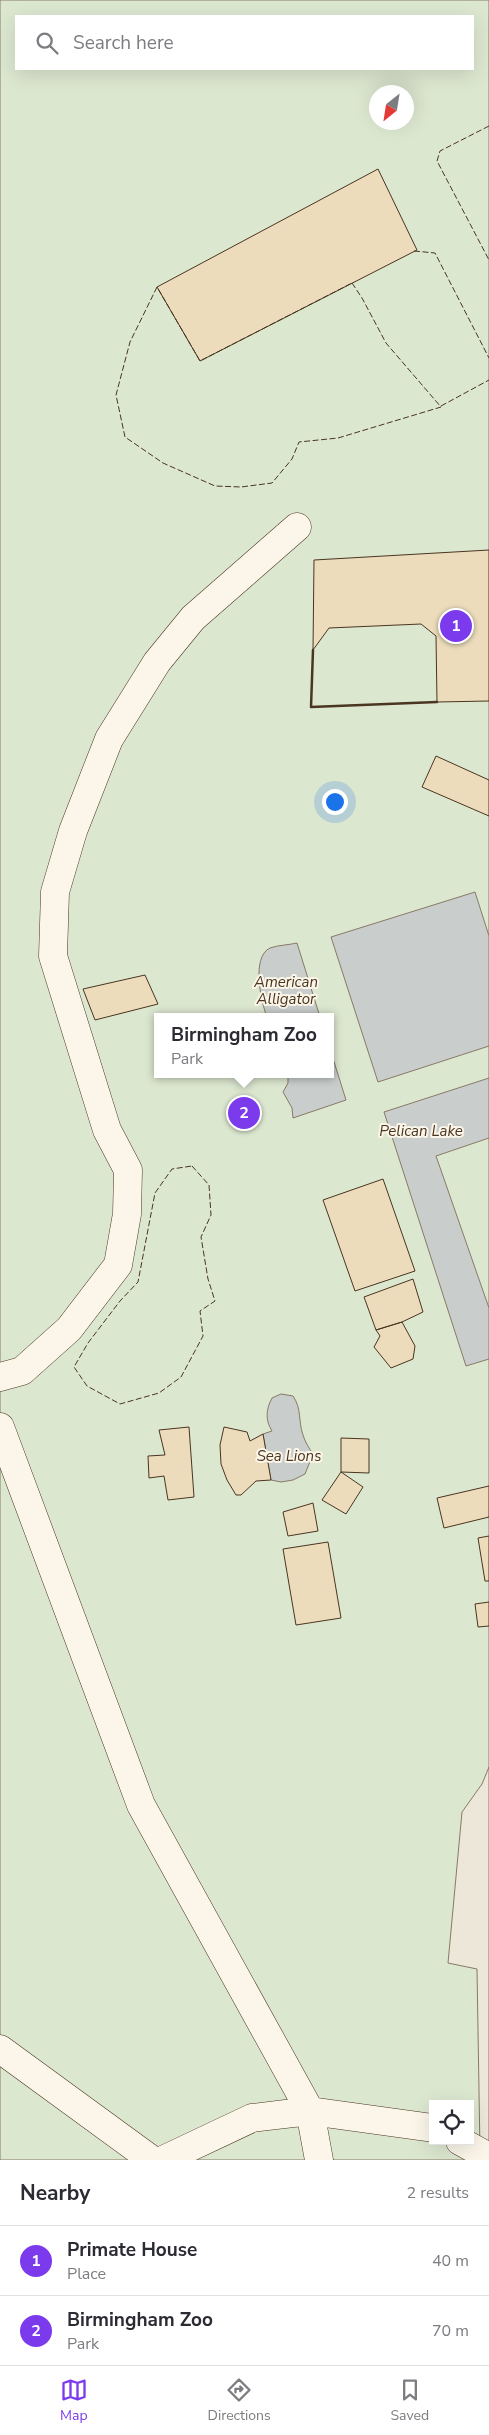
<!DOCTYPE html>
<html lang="en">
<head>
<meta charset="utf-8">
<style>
	:root { --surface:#fff; --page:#f2f2f3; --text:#2b2b33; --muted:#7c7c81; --line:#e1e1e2; --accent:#7c3aed }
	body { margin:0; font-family:"Nunito Sans",sans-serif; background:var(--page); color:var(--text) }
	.controls { position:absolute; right:15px; bottom:15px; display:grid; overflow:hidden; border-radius:0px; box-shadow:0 5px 20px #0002 }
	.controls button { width:45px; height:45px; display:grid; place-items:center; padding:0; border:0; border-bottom:1px solid var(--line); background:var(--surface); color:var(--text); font:25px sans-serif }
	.compass { position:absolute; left:369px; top:85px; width:45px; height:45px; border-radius:50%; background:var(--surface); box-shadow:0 5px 20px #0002; rotate:210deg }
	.you { position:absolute; left:334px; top:801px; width:18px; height:18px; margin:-12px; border:4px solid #fff; border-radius:50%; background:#1a73e8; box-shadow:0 0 0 8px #1a73e833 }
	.badge { display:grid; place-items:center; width:32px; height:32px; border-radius:50%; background:var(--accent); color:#fff; font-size:16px; font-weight:700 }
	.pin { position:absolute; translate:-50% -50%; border:2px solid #fff; box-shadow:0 1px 5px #0006 }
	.popup { position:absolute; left:154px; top:1013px; width:180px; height:65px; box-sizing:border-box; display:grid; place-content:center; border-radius:0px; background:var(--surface); filter:drop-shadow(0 1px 4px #0005); font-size:16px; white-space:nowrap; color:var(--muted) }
	.popup b { font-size:19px; color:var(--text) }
	.popup::after { content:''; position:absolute; left:50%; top:100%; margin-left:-10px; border:10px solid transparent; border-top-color:var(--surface) }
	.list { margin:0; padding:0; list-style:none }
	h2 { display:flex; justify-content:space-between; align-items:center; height:65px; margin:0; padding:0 20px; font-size:21px }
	h2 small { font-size:16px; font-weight:400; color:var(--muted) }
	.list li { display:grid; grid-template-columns:32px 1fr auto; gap:15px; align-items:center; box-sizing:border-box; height:70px; padding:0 20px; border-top:1px solid var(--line) }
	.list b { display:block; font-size:19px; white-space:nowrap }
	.list p { margin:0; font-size:16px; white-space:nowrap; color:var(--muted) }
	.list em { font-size:16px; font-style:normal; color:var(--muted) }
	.icon { flex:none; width:28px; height:28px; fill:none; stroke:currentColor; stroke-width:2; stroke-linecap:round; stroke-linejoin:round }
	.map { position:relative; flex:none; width:489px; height:2160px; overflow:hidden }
	.search { position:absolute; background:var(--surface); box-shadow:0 5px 20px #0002; left:15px; right:15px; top:15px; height:55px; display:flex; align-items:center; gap:12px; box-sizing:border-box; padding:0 18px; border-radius:0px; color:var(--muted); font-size:19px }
	.sheet { height:205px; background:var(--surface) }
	nav { display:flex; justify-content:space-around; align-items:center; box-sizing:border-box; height:70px; border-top:1px solid var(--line); background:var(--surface); font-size:14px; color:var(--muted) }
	nav a { display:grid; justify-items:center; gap:2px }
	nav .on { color:var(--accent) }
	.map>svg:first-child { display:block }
</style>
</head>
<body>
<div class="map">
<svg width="489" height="2160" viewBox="0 0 489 2160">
	<rect width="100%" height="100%" fill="#fbf6e9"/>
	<path fill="#dce7d0" stroke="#887966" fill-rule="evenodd" d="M0 0H489V2160H0ZM16 16H473V69H16ZM376 92H406V122H376ZM158 1017H330V1074H158ZM433 2104H470V2141H433Z"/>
	<path fill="#ede7d9" stroke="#887966" d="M489 1767V2160L480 2152 477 1969 448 1963 462 1812 482 1784Z"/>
	<path fill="#c9cecd" stroke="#887966" d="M475 892 489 936V1046L378 1082 331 937Z
		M297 943 320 1017H267C261 1002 251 957 270 948 278 945 289 945 297 943Z
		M330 1049 346 1100 293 1118 292 1108 283 1092 288 1083V1074H330Z
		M489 1078V1138L436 1156 489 1308V1359L466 1366 384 1112Z
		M281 1394 293 1396C302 1409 298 1421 303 1435 305 1442 309 1448 313 1454L305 1474 293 1480 281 1482 271 1480 263 1434 272 1431C265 1420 266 1409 272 1398Z"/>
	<path fill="#ecdcbc" stroke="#4a3520" d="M378 169 417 250 200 361 157 287Z
		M489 550V701L437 702 436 636 421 624 329 628 313 650 314 560Z
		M436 756 489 780V816L422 787Z
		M145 975 158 1004 95 1020 83 989Z
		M383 1179 415 1271 355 1291 323 1200Z
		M413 1279 423 1312 402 1322 376 1330 364 1297Z
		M402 1322 415 1346 413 1359 391 1368 374 1347 380 1336 376 1330Z
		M189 1427 194 1497 168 1500 164 1476 149 1478 148 1456 165 1455 159 1430Z
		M224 1427 247 1432 250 1441 263 1434 271 1480 256 1481 241 1495H236L227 1480 221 1464 220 1445Z
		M341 1438 369 1439V1473L341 1472Z
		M341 1472 363 1487 346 1514 322 1500Z
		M489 1486V1517L444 1528 437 1498Z
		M313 1503 318 1531 288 1536 283 1512Z
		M489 1536V1581H485L478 1538Z
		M328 1542 341 1618 296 1625 283 1549Z
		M489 1602V1626L478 1627 475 1604Z"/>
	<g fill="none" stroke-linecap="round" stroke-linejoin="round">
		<g stroke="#4a3520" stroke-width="29">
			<path id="minor" d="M0 1377 22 1371 69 1329 118 1265 127 1214 128 1170 107 1130 53 956 55 892 73 831 109 739 157 662 193 618 297 527
				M0 1427 141 1805 310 2111 319 2160
				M0 2049 152 2160
				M460 2141 489 2157
				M163 2160 252 2118 310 2111 433 2128"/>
		</g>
		<use href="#minor" stroke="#fbf6e9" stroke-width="28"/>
		<path stroke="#4a3520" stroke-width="1" stroke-dasharray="6 2.5" stroke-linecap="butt" d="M489 126 440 151 437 161 489 260
			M414 251 435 253 489 358
			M352 283 362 298 386 343 441 407 338 438 299 442 292 459 272 483 241 487 215 486 163 463 125 437 116 395 130 342 157 287 200 361Z
			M441 406 489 380
			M192 1166 209 1185 211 1215 201 1237 208 1279 215 1301 200 1311 203 1336 181 1377 159 1393 120 1404 87 1386 74 1367 88 1343 120 1301 138 1282 155 1193 172 1169Z"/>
		<path stroke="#4a3520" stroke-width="2.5" d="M313 650 311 707 437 702"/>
	</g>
	<g text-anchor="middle" stroke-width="4" stroke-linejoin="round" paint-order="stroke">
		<g font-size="15" font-style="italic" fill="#4a3520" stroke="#fbf6e9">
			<text x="286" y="987">American<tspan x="286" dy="17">Alligator</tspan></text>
			<text x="421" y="1136">Pelican Lake</text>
			<text x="289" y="1461">Sea Lions</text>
		</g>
	</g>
</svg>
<div class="controls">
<button><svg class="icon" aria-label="locate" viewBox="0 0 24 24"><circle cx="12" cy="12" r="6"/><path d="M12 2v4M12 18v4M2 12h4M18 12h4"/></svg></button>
</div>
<svg class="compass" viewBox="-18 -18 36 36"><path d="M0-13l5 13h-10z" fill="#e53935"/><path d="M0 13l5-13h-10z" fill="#7c7c81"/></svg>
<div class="you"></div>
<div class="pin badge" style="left:456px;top:626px">1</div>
<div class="pin badge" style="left:244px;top:1113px">2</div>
<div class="popup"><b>Birmingham Zoo</b>Park</div>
<div class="search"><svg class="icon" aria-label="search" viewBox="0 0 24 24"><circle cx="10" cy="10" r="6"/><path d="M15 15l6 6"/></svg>Search here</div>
</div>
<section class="sheet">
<h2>Nearby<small>2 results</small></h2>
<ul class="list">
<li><span class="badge">1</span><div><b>Primate House</b><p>Place</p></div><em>40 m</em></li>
<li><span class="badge">2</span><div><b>Birmingham Zoo</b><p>Park</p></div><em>70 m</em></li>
</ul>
</section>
<nav>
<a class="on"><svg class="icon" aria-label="map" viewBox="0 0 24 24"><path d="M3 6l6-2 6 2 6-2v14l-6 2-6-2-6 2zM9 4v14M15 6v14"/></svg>Map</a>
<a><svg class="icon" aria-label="directions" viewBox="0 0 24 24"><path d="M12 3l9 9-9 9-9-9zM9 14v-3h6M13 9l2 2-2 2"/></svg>Directions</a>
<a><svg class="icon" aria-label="saved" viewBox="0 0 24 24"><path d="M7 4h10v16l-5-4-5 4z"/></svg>Saved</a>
</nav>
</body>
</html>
